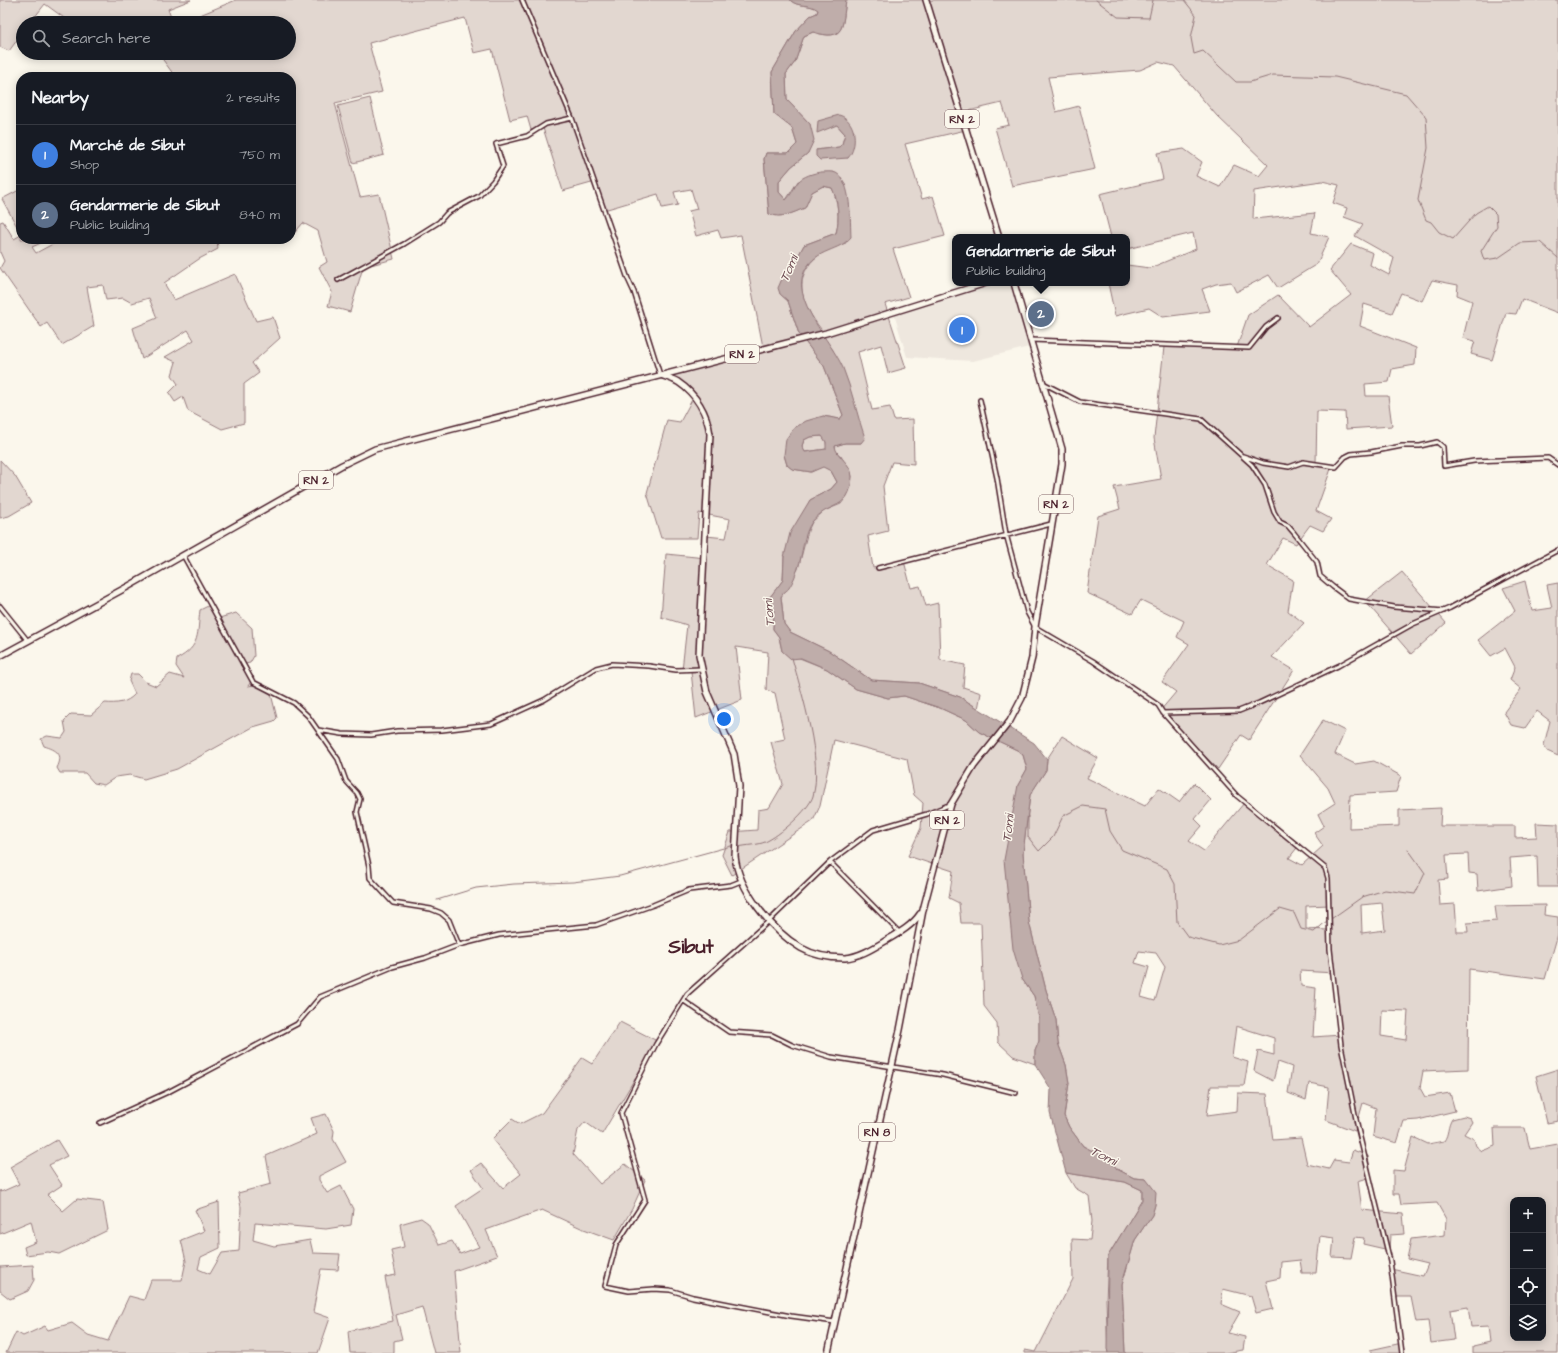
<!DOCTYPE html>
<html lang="en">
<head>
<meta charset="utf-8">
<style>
	:root { --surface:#171b24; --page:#20242c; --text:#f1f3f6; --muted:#9ea1a6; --line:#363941; --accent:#1a73e8 }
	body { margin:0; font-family:"Architects Daughter",sans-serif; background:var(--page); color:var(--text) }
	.controls { position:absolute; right:12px; bottom:12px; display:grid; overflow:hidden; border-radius:8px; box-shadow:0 2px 10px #0003 }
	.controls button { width:36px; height:36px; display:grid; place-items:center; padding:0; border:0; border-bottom:1px solid var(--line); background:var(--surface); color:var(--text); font:20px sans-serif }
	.you { position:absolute; left:724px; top:719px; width:14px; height:14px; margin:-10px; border:3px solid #fff; border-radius:50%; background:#1a73e8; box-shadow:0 0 0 6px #1a73e833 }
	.badge { display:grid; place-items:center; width:26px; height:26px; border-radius:50%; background:var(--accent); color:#fff; font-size:13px; font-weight:700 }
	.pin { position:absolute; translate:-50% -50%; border:2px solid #fff; box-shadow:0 1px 4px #0006 }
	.popup { position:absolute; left:952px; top:234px; width:178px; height:52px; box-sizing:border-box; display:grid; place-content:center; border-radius:8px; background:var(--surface); filter:drop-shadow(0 1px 3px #0005); font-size:13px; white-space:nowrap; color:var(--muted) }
	.popup b { font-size:15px; color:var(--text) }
	.popup::after { content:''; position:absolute; left:50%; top:100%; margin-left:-8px; border:8px solid transparent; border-top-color:var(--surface) }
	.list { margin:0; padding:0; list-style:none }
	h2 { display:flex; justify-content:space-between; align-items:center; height:52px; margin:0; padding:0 16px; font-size:17px }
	h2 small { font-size:13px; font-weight:400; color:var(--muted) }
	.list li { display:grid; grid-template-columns:26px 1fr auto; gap:12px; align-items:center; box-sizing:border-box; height:60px; padding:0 16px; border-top:1px solid var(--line) }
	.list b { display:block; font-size:15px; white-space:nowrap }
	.list p { margin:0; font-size:13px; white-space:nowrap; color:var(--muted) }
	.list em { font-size:13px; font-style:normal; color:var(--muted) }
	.icon { flex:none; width:22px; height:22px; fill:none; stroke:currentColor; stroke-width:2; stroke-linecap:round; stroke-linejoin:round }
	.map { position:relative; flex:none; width:1558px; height:1353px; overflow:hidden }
	.search { position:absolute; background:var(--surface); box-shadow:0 2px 10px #0003; left:16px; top:16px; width:280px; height:44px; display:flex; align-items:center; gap:10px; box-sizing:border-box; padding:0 14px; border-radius:22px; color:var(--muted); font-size:15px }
	.panel { position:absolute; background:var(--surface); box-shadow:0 2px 10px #0003; left:16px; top:72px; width:280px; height:172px; border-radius:16px }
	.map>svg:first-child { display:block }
</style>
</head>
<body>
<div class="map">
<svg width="1558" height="1353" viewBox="0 0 1558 1353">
	<rect width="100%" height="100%" fill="#fbf7ec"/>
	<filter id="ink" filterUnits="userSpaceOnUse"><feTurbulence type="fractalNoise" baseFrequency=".025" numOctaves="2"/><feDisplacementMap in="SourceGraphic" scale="8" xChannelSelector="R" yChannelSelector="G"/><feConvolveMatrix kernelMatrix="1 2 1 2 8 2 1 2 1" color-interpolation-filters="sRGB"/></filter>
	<g filter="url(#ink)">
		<path fill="#eee7de" d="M994 283H1013L1029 347 973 361 907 357 894 314Z"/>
		<path fill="#e2d7d0" stroke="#967b7e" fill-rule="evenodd" d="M0 0H191L168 9 173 23H71L45 4 30 23H23V32L9 51 0 47Z
			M236 0H790C798 8 809 3 818 9L817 13 810 16 796 31 772 72 774 114 792 128 797 144 788 153H766L764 159 769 214C782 219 792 213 804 208L812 192 823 186 832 188C838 200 840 219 836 233L804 245 789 273 781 281 780 294 788 301 799 334 824 366 843 415 840 419 823 416 784 455 787 465 792 469 811 472 823 466 831 471 837 482 831 489 810 500 784 557 783 580 770 597 774 611 773 629 779 637 782 651 827 669 856 689 888 698 904 696 940 708 966 720 979 732 1017 750 1023 755 1027 769 1018 785 1022 979 1034 996 1039 1018V1041L1035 1051V1064L1013 1056 998 1042 997 1023 984 1006 981 923H961L959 903 949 898 953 871 908 856 921 828 923 803 914 795 907 759 834 740 820 806 813 821 732 875 722 855 730 832 757 830 758 810 769 808 783 784 771 742 785 739 775 693 766 690 768 652 736 647 742 700 696 718 691 671 682 670 687 625 661 617 666 554 706 558V536L726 538 730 519 699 513 697 538H661L647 493 667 420 680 422 694 396 671 374 764 352 741 235 721 238 718 230 696 236 689 211 697 209 691 189 674 192 678 205 662 208 658 194 604 210 595 182 563 191 543 128 531 130 527 116 510 120 492 49 474 53 465 18 369 43 382 92 335 103 360 197 379 194 394 259 363 267 350 312 328 306 332 292 319 267 327 262 318 231 303 223 291 237V77H171L174 75 158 53H183L184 56 192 53H289V23H189L188 20Z
			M846 0H1558V313L1522 299 1516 314 1506 313 1492 360 1471 354 1475 341 1463 338 1472 301 1457 295 1458 285 1432 280 1422 301 1401 293 1392 313 1364 304 1360 326 1416 348 1415 365 1392 369 1389 382 1365 384 1366 396H1388L1392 426 1346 429 1345 412 1317 411 1316 463 1332 466 1316 511 1331 519 1323 531 1310 525 1296 544 1283 538 1267 565 1293 580 1288 611 1304 623 1272 657 1294 670 1249 740 1241 735 1218 769 1160 711 1176 692 1162 682 1189 644 1177 637 1184 621 1141 600 1132 614 1087 593 1098 516 1120 509 1114 487 1161 479 1154 438 1164 347H1237L1248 315 1278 295 1309 327 1351 295 1330 270 1351 244 1373 253 1370 265 1389 275 1394 258 1355 236 1363 224 1344 217 1347 208 1333 203 1339 185 1322 181 1254 191 1253 219 1315 213 1311 233 1329 237 1317 264 1278 288 1269 275 1236 292 1231 282 1216 284 1202 289 1210 311 1163 317 1149 308 1115 316 1108 283H1127V265L1150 268 1196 249 1193 233 1127 249V237H1111L1100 194 1163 179 1157 153 1184 149 1202 162 1196 176 1220 187 1234 165 1259 176 1268 165 1217 116 1174 66 1158 62 1140 70 1048 77 1056 112 1079 106 1095 169 1012 186 995 128 1009 125 1002 103 964 112 970 129 905 144 922 199 933 196 945 236 893 249 909 297 885 304 906 368 888 373 881 345 858 352 872 410 890 407 894 420 913 419 914 464 892 462 883 486 888 531 868 536 873 568 904 561 911 588 920 586 926 606 938 603 940 660 965 665 963 687 981 693 978 709 960 697 919 683 871 680 829 651 790 632 784 624 781 597 798 569 808 531 812 522 824 511 841 504 847 496 852 476 841 456 835 451V446L845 443H861L833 350C831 347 827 343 825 340 823 336 823 332 821 329 801 304 791 276 820 254 827 249 838 246 846 243L845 183 798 181 786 200 779 192V181L791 167 808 153 810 124 787 100 786 74 795 62 804 36 813 32C846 42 842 26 846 0ZM837 125 854 131 848 158 816 150 839 147 842 144 845 134Z
			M370 98 384 155 353 163 338 106Z
			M21 189V234L2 199Z
			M3 221 14 239 21 235V239H50L32 247 36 253 62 239H217L218 249 199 259 164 283 174 300 235 274 256 321 273 317 280 338 252 363 259 373 244 384V423L222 429 188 411 183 397 175 402 169 393 178 384 172 375 176 362 165 357 194 340 188 330 142 359 133 328 157 318 149 298 132 303 123 298 106 300 103 285 87 287 94 326 62 345 47 323 41 327 0 268 4 261 0 252V222Z
			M823 436 826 442 827 449 804 452 802 446 804 440 810 437Z
			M0 460 15 476 31 503 9 516 0 518Z
			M1402 572 1446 623 1411 654 1365 601Z
			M1525 581 1532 611 1552 608 1547 585 1558 583V756L1547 751 1544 745 1550 721 1537 711 1525 728 1511 725 1504 712 1521 689 1510 680 1515 667 1505 648 1491 656 1478 640 1515 611 1503 588Z
			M210 605 215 609 214 616 216 619 236 613 252 628 254 656 250 663 240 665 254 677 248 686 255 685 271 694 277 718 274 721 253 727 177 769 144 779 130 775 116 777 104 785 94 783 85 773H60L57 768C64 754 57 750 44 746L41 739 47 736 62 738 66 732 64 721 71 714 91 715 105 703C117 704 127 703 135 694L129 681 131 674H138L146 682 156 686 170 674 184 678 176 666 177 659C201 646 197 634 200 610Z
			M1323 720 1345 731 1335 754 1355 764 1374 761 1401 776 1396 792 1350 795 1349 828 1399 826V810L1441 808 1440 826H1515V838L1537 837 1536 823 1558 824V887H1538L1537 856 1510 858 1512 886 1478 891 1477 874 1469 873 1468 854 1446 855 1448 879 1438 880 1440 905 1455 904 1457 932H1468L1467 923 1497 921 1495 906 1545 905 1544 915 1558 917V934L1545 979 1469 969 1468 1069 1423 1071 1420 1088 1425 1097 1450 1093 1455 1111 1418 1120 1404 1121 1397 1143 1373 1136 1376 1108 1363 1103 1355 1131 1326 1120 1329 1087 1309 1083 1306 1100 1288 1093 1292 1067 1278 1062 1273 1081 1254 1071 1258 1051 1274 1055V1038L1236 1026 1232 1057 1248 1062 1244 1086H1211L1207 1115 1237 1111 1238 1093 1267 1094 1273 1140 1301 1138 1307 1164 1329 1169 1334 1160 1349 1162 1353 1150 1368 1156 1371 1177 1358 1181 1362 1210 1403 1214 1405 1234 1390 1235 1389 1250 1363 1244 1364 1238 1355 1237 1351 1258 1332 1257 1334 1238 1320 1236 1316 1273H1302L1300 1260 1281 1262 1280 1278 1266 1281 1273 1309 1256 1313 1251 1296 1223 1289 1221 1304 1240 1312 1228 1333 1245 1337 1243 1350 1225 1353H1125L1122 1284 1135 1240 1152 1215 1155 1204 1146 1179 1134 1178 1117 1169 1110 1160 1083 1146 1069 1127 1064 1116 1069 1083 1066 1065 1058 1043 1056 1020 1046 990 1029 922 1023 853 1030 795 1046 770 1047 759 1062 736 1098 758 1087 778 1145 806 1159 788 1179 802 1194 783 1211 800 1195 819 1202 826 1189 841 1204 851 1244 803 1300 844 1289 858 1302 865 1323 846 1314 833 1324 826 1318 814 1335 803 1328 788 1300 755ZM1382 903 1385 930 1362 933 1361 905ZM1329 905 1328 930 1306 929V906ZM1139 951 1156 953 1165 967 1155 1001 1141 997 1149 967 1135 963ZM1300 971 1334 973 1341 1035 1313 1037 1316 988 1301 986ZM1382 1010 1408 1011 1406 1040 1381 1036Z
			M620 1022 657 1041 602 1134 585 1122 578 1130 573 1154 600 1184 625 1164 645 1180 632 1209 614 1240 581 1228 542 1210 486 1230 497 1256 454 1271 461 1353H434L422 1307 396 1315 402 1339 394 1341V1353H350L348 1331 393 1321 385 1277 396 1275 391 1250 404 1247 400 1224 421 1218 428 1223 439 1245 452 1241 460 1254 479 1247 456 1206 483 1188 471 1170 481 1163 503 1188 521 1174 492 1139 512 1119 520 1124 542 1113 582 1058 592 1064Z
			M1558 1069V1121L1547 1123 1536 1076Z
			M326 1114 334 1131 333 1139 346 1162 319 1176V1180L327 1193 341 1186 353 1209 351 1225 326 1229 255 1223 253 1240 274 1246 310 1240 313 1253 340 1254 338 1270 321 1269 313 1312 330 1318 318 1353H6L16 1332 23 1336 45 1326 48 1330 72 1323 88 1335 108 1341 129 1296 144 1300 151 1280H182L186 1261 181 1240 204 1231 195 1210 219 1202 220 1248 201 1257 198 1269 210 1274 222 1253 239 1251 241 1207 238 1193 271 1184 266 1156 317 1134 311 1118Z
			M1464 1116 1470 1118 1472 1122 1464 1134 1474 1139 1476 1146 1482 1151 1495 1146 1494 1128H1525L1530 1149 1558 1144V1353H1473V1346L1490 1342 1488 1326 1471 1327 1468 1307 1450 1310 1454 1340 1431 1343 1428 1321 1416 1322 1411 1297H1394L1391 1269 1423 1276 1428 1264 1407 1259 1411 1239 1445 1235 1446 1219 1437 1203 1401 1205 1399 1194H1393V1170L1404 1171 1413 1137 1428 1144 1444 1141C1449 1134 1447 1127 1452 1119ZM1513 1200H1543V1338H1513Z
			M57 1140 67 1156 49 1165 62 1185 47 1195 63 1211 77 1199 103 1202 108 1230 59 1254 48 1252 26 1255 24 1247 36 1242 31 1221 0 1234V1190L1 1192 19 1184 10 1167Z
			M1066 1173 1125 1182 1142 1190V1200L1108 1256 1106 1300 1108 1353H1025V1350L1036 1352 1073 1279 1072 1239 1090 1240 1092 1221 1089 1196 1075 1188Z
			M33 1265 34 1280 28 1291 10 1299 0 1291V1267Z
			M1402 1343 1405 1353H1371L1370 1350Z"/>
		<path fill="#bfadaa" stroke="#907477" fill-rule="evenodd" d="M790 0H846C842 26 846 42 813 32L804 36 795 62 786 74 787 100 810 124 814 140 808 153 791 167 779 181V192L786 200C792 194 794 187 798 182 803 176 814 173 821 172 826 172 832 171 836 173 852 181 850 222 851 237 839 252 817 248 805 270 789 298 832 342 843 368 852 390 857 415 865 438L861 443H845L835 446C836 457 852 463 852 477 850 512 828 501 812 522 803 534 803 554 798 568 796 574 793 582 789 588 787 591 783 592 781 597L784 624 790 632 829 651 871 680 919 683 960 697 1034 743 1047 759 1046 770 1030 795 1023 853 1029 922 1046 990 1056 1020 1058 1043 1066 1065 1069 1083 1064 1116 1069 1127 1083 1146 1110 1160 1117 1169 1134 1178 1146 1179 1156 1192 1155 1205 1152 1215 1135 1240 1122 1284 1125 1353H1108L1107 1348 1108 1256 1142 1200V1190L1125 1182 1066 1173 1050 1113 1051 1089 1035 1064V1051L1039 1041V1018L1034 996 1022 979 1013 949 1004 860 1018 785 1027 769 1023 755 1017 750 979 732 966 720 940 708 904 696 888 698 856 689 827 669 801 658 791 659 782 651 779 637 773 629 774 611 770 597 783 580 784 557 790 533 810 500 831 489 837 482 831 471 823 467 811 472 792 469 787 465 784 455 786 439 794 428 806 421 823 416 840 419 843 415 824 366 799 334 788 301 780 294 778 288 781 281 789 273 804 245 836 233C840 219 838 200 832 188L823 186 812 192 805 208C792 213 782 219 769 214L764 159 766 153H788L797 144 792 128 774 114 772 72 796 31 810 16 817 13 818 10C809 3 798 8 790 0ZM822 436 826 442V449L805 452 802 446 804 440 810 437Z
			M839 115C857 120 858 147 848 158L820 160 816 156V150L839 147 842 144 845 134 837 125 817 133 818 121Z"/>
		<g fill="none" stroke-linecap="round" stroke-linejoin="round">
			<path stroke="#907477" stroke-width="1" d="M1096 0 1118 17 1149 18 1153 0
				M1184 0 1196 15 1191 38 1194 54 1203 51 1236 82H1250L1273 75 1335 77 1406 94 1426 117 1428 148 1418 200 1426 220 1431 222 1439 232 1453 239 1476 213 1488 206 1496 214 1497 226 1481 251 1484 260 1498 258 1520 243 1540 242 1558 258
				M1028 816V837L1039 851 1053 837 1063 816 1083 806 1105 809 1110 831 1122 850 1167 869 1175 884 1177 922 1188 937 1219 945 1239 940 1280 909 1294 913 1301 929 1314 932 1328 920
				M738 847C747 845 758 845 765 842 779 836 809 810 813 796 823 761 802 694 792 658
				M437 900 476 888 514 884 573 882 620 876 731 846
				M1331 919 1362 897 1385 890 1415 894 1425 873 1408 849"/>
			<g stroke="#4a1f2b" stroke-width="6">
				<path id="minor" d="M522 0 572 118 628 279 634 292 660 375
					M338 280 404 244 439 222 447 213 479 196 493 181 503 166 496 144 527 136 546 124 572 118
					M1031 340 1249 348 1266 327 1278 318
					M1043 383 1080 402 1201 419 1252 465 1265 485 1274 512 1280 522 1288 526 1294 533 1317 562 1320 576 1333 587 1349 599 1394 607 1444 611
					M980 400 997 478 1006 534 1027 612 1035 627 1093 661 1158 705 1163 713 1237 796 1325 868 1328 878 1330 949 1341 1045 1358 1129 1390 1261 1402 1353
					M1243 456 1263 463 1289 467 1303 462 1336 467 1345 457 1351 454 1371 452 1402 446H1420L1437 442 1443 447 1444 466 1474 461 1548 458 1558 465
					M183 555 253 682 294 703 308 716 338 759 346 781 357 793 360 799 357 812 369 866 370 878 393 903 431 909 441 913 449 920 459 945
					M878 568 1051 524
					M0 606 28 641
					M1163 713 1239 711 1259 703 1338 666 1413 624 1450 608 1558 550
					M318 730 342 734 371 735 397 731 442 730 491 724 544 700 596 668 612 664 649 666 676 670 701 669
					M830 862 899 932
					M684 1001 729 1032 772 1035 792 1045 831 1057 943 1075 1016 1093
					M100 1123 168 1092 297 1024 320 997 392 967 425 958 459 945 499 935 596 925 653 905 689 890 731 885 741 881
					M835 1322 791 1316 693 1297 670 1290 654 1289 629 1291 605 1286 616 1245 645 1200 621 1113 656 1044 687 994 769 921 830 862 873 830 927 814 951 804"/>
			</g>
			<g stroke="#4a1f2b" stroke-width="8">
				<path id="primary" d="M926 0 999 237
					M660 375C666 377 673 379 678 382 696 394 707 413 710 434L699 655 707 692 734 754 739 786 735 856C738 889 772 931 801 948 813 955 830 958 845 958 860 957 875 947 887 940 899 933 913 925 920 914
					M0 656 129 586 342 465 375 449 826 333 986 283
					M828 1353 900 1030 923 910 951 804 974 766 1010 721 1022 698 1032 658 1035 627 1062 464V449L1014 283"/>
			</g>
			<use href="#minor" stroke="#fbf7ec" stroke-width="3"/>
			<use href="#primary" stroke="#fbf7ec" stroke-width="5"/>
		</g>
	</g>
	<g text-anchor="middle" stroke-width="3" stroke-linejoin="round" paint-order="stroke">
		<g fill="#fbf7ec" stroke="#7f6065" stroke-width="1">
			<rect x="945" y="110" width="34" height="18" rx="3"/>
			<rect x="725" y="345" width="34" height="18" rx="3"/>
			<rect x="299" y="471" width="34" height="18" rx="3"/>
			<rect x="1039" y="495" width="34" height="18" rx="3"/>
			<rect x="930" y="811" width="34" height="18" rx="3"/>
			<rect x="859" y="1123" width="36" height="18" rx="3"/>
		</g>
		<g font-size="11" font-weight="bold" fill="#4a1f2b">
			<text x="962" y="123">RN 2</text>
			<text x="742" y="358">RN 2</text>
			<text x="316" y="484">RN 2</text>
			<text x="1056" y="508">RN 2</text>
			<text x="947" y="824">RN 2</text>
			<text x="877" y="1136">RN 8</text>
		</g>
		<g font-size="13" font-style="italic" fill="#6d4a51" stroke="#fbf7ec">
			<text transform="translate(788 268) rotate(-67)" y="5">Tomi</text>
			<text transform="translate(768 613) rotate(-95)" y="5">Tomi</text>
			<text transform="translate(1007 828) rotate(-84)" y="5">Tomi</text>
			<text transform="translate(1104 1155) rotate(26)" y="5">Tomi</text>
		</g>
		<g font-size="20" font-weight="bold" fill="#4a1f2b" stroke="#fbf7ec">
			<text x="691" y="953">Sibut</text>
		</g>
	</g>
</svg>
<div class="controls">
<button>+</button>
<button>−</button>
<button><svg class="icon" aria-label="locate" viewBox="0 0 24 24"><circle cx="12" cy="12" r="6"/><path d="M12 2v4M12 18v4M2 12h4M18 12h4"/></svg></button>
<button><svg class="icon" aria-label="layers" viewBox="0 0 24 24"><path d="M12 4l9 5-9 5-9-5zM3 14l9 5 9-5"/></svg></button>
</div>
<div class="you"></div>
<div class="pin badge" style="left:962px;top:330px;background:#3f7fe0">1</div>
<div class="pin badge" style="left:1041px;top:314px;background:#5c6f8a">2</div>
<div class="popup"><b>Gendarmerie de Sibut</b>Public building</div>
<div class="search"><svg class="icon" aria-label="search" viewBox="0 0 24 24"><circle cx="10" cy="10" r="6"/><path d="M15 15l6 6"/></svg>Search here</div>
<section class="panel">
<h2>Nearby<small>2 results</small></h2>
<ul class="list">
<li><span class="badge" style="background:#3f7fe0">1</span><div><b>Marché de Sibut</b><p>Shop</p></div><em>750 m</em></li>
<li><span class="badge" style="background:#5c6f8a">2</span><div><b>Gendarmerie de Sibut</b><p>Public building</p></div><em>840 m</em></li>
</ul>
</section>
</div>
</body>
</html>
